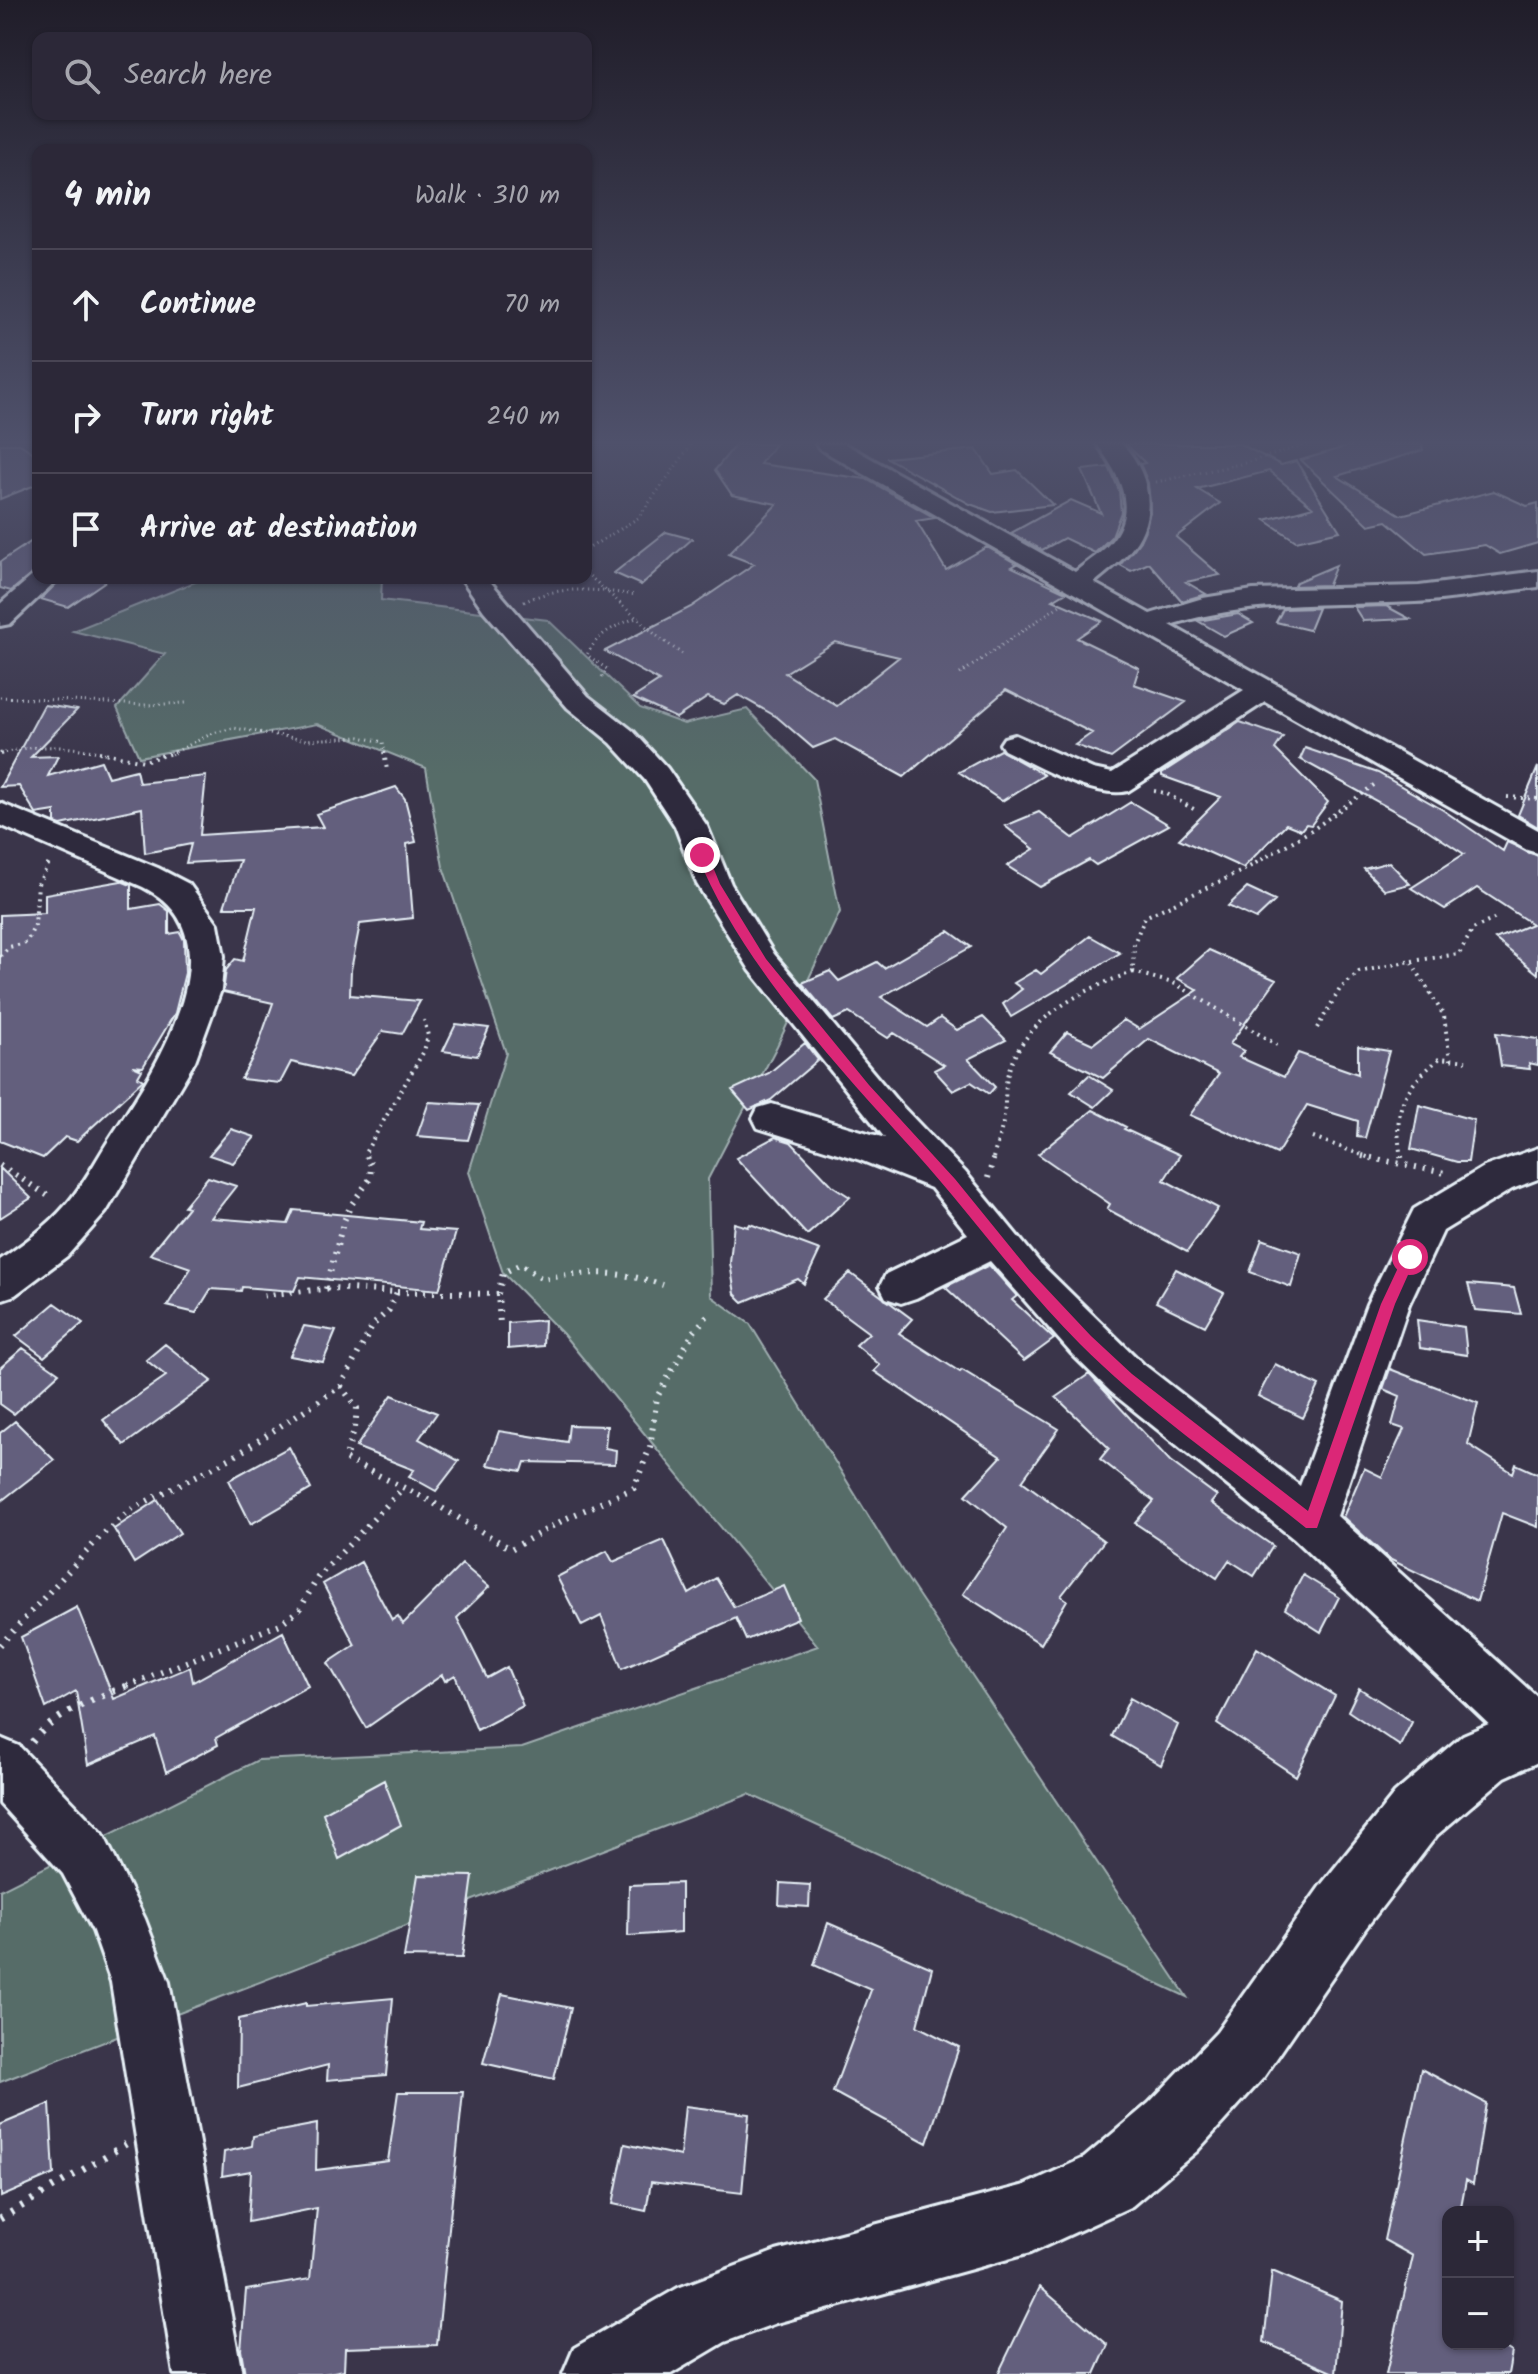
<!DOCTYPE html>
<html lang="en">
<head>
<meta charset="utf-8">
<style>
	:root { --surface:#2c2838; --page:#383443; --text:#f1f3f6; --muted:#a6a6ae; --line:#484453 }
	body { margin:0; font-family:Kalam,sans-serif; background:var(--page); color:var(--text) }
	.controls { position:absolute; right:24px; bottom:24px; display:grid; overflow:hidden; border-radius:16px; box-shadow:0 2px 6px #0004 }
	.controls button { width:72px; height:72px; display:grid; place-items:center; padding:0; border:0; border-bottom:2px solid var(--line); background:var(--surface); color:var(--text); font:40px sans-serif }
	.stop { position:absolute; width:24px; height:24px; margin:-18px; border:6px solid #db2777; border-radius:50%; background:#fff }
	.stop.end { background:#db2777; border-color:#fff; box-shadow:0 2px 8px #0008 }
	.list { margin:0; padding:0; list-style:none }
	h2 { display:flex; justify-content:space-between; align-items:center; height:104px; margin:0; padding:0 32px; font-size:34px }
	h2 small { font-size:26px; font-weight:400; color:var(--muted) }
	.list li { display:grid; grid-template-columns:52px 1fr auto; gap:24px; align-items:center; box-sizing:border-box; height:112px; padding:0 32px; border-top:2px solid var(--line) }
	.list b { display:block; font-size:30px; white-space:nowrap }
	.list em { font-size:26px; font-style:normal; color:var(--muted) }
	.icon { flex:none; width:44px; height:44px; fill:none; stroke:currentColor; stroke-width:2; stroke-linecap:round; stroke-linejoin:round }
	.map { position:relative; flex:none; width:1538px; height:2374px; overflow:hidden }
	.search { position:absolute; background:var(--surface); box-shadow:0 2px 6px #0004; left:32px; top:32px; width:560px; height:88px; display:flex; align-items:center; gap:20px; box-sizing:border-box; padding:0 28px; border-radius:16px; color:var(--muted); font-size:30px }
	.panel { position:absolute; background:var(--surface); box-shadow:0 2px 6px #0004; left:32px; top:144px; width:560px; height:440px; border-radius:16px }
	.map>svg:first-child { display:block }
</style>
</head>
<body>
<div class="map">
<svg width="1538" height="2374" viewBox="0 0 1538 2374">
	<rect width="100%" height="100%" fill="#3a354a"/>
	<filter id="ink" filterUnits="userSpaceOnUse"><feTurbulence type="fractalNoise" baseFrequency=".0125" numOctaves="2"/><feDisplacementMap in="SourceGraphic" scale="16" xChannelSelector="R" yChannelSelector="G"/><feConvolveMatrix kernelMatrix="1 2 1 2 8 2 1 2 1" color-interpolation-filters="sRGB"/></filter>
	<g filter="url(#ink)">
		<path fill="#566c67" stroke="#9faeb0" stroke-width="2" d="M205 578H382L381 600 548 620 640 708 684 724 747 709 814 779 840 912 777 1046 708 1179 711 1296 750 1324 903 1572 1187 1997 749 1794 0 2082V1890L258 1760 522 1748 818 1646 563 1334 503 1273 469 1172 506 1053 443 867 426 768 317 724 139 757 117 708 165 654 73 631Z"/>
		<path fill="#645f7d" stroke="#e8f1f8" stroke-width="2" fill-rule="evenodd" d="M0 444H20L38 456V484L0 499Z
			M736 444H775L760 464 866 479 935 518 916 521 946 570 987 547 1017 564 1012 567 1066 592 1053 600 1102 621 1077 638 1139 668 1134 684 1186 702 1111 758 1075 745 1092 733 1006 690 904 777 835 739 813 748 777 717 738 695 724 704 708 697 676 718 633 698 659 681 605 651 691 607 754 564 728 554 777 504 732 495 715 470ZM835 642 899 657 837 706 785 673Z
			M1126 444H1240L1281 465 1296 461 1340 531 1296 541 1265 520 1313 507 1269 471 1197 489 1220 503 1176 537 1220 575 1186 582 1206 594 1182 601 1149 563 1131 571 1120 565 1140 541 1150 512 1148 483 1140 464 1145 463Z
			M1356 444H1422L1423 450 1337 476 1401 515 1494 491 1527 506 1538 503V543L1500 554 1485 545 1426 554 1387 521 1369 525 1301 460Z
			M976 449 993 474 1017 470 1053 505 992 512 970 504 887 458Z
			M1109 467 1119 490 1121 512 1112 536 1095 553 1064 538 1042 550 1011 533 1071 500 1101 513 1082 470Z
			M666 532 692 539 641 585 614 573Z
			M38 537V569L11 591 0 588V562Z
			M1336 565 1328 585 1294 586 1296 582Z
			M62 578H110L68 607 41 599Z
			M1386 606 1410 619 1363 621 1354 607Z
			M1318 608 1309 630 1276 622 1283 609Z
			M1238 614 1253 623 1224 636 1198 621Z
			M44 705 77 710 31 757 58 756 48 776 101 761 108 777 136 770 139 783 206 776 200 835 323 827 316 814 396 787 405 799 416 842 407 844 413 918 360 924 351 970 350 995 420 1001 402 1034 383 1031 351 1076 291 1062 280 1083 241 1079 256 1051 273 1003 223 992 226 970 235 959 243 961 256 907H224L240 860 186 863 191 844 145 853 142 808 61 825 55 823V811L36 814 19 786 0 787Z
			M1240 722 1283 737 1275 749 1328 802 1311 825 1306 824 1301 830 1286 824 1243 868 1179 839 1221 797 1162 776V773Z
			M1305 748 1378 773 1443 810 1503 851 1507 842 1538 856V974L1495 939 1532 924 1477 888 1445 909 1411 888 1464 854 1420 825 1300 759Z
			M1000 750 1044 775 1002 801 959 772Z
			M1538 767V827L1518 815Z
			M1131 802 1169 825 1096 865 1089 860 1040 887 1007 866 1034 849 1005 826 1039 812 1073 838Z
			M1389 862 1410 884 1385 890 1364 869Z
			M121 881 131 885V909L160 904 169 911V934L180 932 184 940 185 973 175 1013 143 1067 133 1066 142 1070 138 1077 143 1080 77 1141 65 1137 43 1158 0 1141V915L45 913V894Z
			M1247 888 1275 901 1256 919 1228 906Z
			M949 931 971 947 881 997 927 1027 940 1018 957 1030 983 1017 1006 1040 968 1059 995 1087 989 1094 971 1082 953 1091 934 1070 944 1065 894 1033 888 1038 849 1013 833 1020 802 983 830 971 839 981 877 962 884 968Z
			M1090 936 1120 953 1011 1017 1003 1004 1022 989 1014 983 1036 970 1041 974Z
			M1209 950 1276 980 1230 1044 1244 1051 1239 1057 1284 1077 1298 1053 1358 1074V1046L1389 1051 1365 1138 1357 1137 1358 1121 1307 1105 1277 1154 1190 1115 1219 1074 1149 1039 1103 1078 1050 1052 1067 1032 1093 1044 1124 1020 1139 1029 1198 990 1177 978Z
			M456 1024 489 1028 477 1056 443 1051Z
			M1496 1033 1538 1039V1065L1529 1063 1530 1069 1501 1066Z
			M805 1043 818 1060 771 1100 749 1110 732 1090 769 1073Z
			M1089 1075 1113 1090 1095 1107 1071 1092Z
			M429 1102 479 1105 468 1140 417 1136Z
			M1419 1105 1474 1120 1468 1162H1457L1411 1149Z
			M1093 1110 1126 1127 1124 1129 1180 1155 1164 1180 1218 1208 1187 1252 1107 1209 1110 1204 1038 1154Z
			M231 1129 255 1137 233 1163 209 1155Z
			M775 1137 791 1142 833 1186 850 1197 807 1235 736 1158Z
			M0 1168 31 1198 0 1218Z
			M208 1177 236 1186 211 1218 288 1224 294 1210 421 1222 419 1229 456 1232 439 1290 300 1277 294 1291 242 1287 241 1291 211 1289 196 1313 167 1306 191 1268 150 1254 188 1207 184 1206Z
			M734 1223 748 1227 750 1224 820 1250 804 1284 798 1279 743 1302 735 1294 730 1263Z
			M1262 1239 1301 1253 1291 1287 1250 1272Z
			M989 1265 1017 1296 1012 1300 1054 1339 1024 1361 945 1287Z
			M1176 1269 1224 1293 1205 1326 1156 1302Z
			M850 1273 912 1319 899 1333 960 1372 962 1370 1059 1429 1022 1481 1104 1541 1061 1596 1067 1600 1041 1644 963 1594 1007 1528 966 1495 1001 1457 874 1371 880 1365 856 1345 869 1333 823 1299Z
			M1468 1284 1514 1288 1521 1314 1475 1310Z
			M55 1303 83 1323 44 1357 16 1336Z
			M544 1320 543 1346 508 1349V1323Z
			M1417 1320 1464 1327 1467 1355 1420 1348Z
			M304 1326 336 1331 323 1362 290 1356Z
			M165 1344 212 1381 124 1445 103 1420 166 1376 146 1360Z
			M23 1348 59 1373 14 1414 0 1404V1368Z
			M1275 1364 1319 1386 1303 1418 1258 1396Z
			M1390 1369 1478 1403 1468 1444 1513 1473 1516 1464 1538 1474V1527L1502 1513 1477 1601 1389 1559 1343 1517 1364 1468 1382 1477 1404 1429 1392 1425 1400 1396 1383 1389Z
			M1089 1374 1170 1461 1217 1496 1211 1503 1273 1546 1254 1576 1229 1560 1217 1578 1135 1523 1154 1501 1100 1459 1109 1448 1056 1397Z
			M392 1395 437 1413 419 1439 459 1461 436 1491 409 1476 414 1470 356 1447Z
			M15 1421 54 1460 0 1502V1433Z
			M569 1425 607 1426 605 1448 616 1450 615 1464 525 1462 522 1471 487 1465 499 1431 567 1442Z
			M289 1447 311 1489 251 1524 229 1480Z
			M158 1500 180 1533 134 1563 114 1529Z
			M664 1540 689 1594 716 1578 734 1607 784 1586 798 1618 746 1640 736 1618 622 1669 601 1616 582 1626 557 1577 607 1551 613 1562Z
			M361 1562 392 1620 398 1616 403 1624 462 1564 489 1587 457 1618 487 1678 507 1667 523 1706 477 1730 455 1675 445 1681 442 1675 366 1728 328 1663 355 1645 323 1584Z
			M1303 1575 1339 1597 1321 1632 1285 1609Z
			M77 1607 114 1699 190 1667 193 1682 283 1632 308 1686 216 1738 218 1745 166 1772 155 1736 88 1765 76 1691 46 1708 21 1637Z
			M1257 1648 1335 1696 1296 1776 1217 1724Z
			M1359 1688 1412 1722 1400 1746 1348 1711Z
			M1130 1698 1178 1725 1161 1765 1112 1736Z
			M384 1780 401 1825 339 1859 323 1813Z
			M418 1875 473 1876 462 1958 404 1957Z
			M681 1883V1932L628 1936 629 1885Z
			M780 1883 810 1885 809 1907 779 1905Z
			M828 1923 932 1968 917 2026 959 2047 927 2143 833 2092 871 1990 814 1965Z
			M502 1994 571 2008 554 2079 483 2063Z
			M393 1998 386 2075 327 2080 328 2065 238 2088 239 2019 306 2003V2006Z
			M1421 2069 1486 2103 1473 2184 1466 2180 1460 2212H1448V2344H1498L1512 2352 1508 2374H1386L1413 2256 1384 2240Z
			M398 2092H463L437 2345 345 2348 344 2370 323 2374H245L241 2350 246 2290 310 2279 317 2208 248 2222 251 2171 222 2176 224 2152 252 2146 253 2136 317 2124 316 2170 388 2161Z
			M50 2104 54 2174 1 2197 0 2125Z
			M685 2106 749 2114 742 2193 651 2182 646 2211 613 2204 625 2144 680 2156Z
			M1272 2271 1342 2301 1336 2374 1264 2342Z
			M1040 2287 1108 2345 1095 2374H998Z"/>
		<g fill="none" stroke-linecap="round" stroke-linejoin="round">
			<g stroke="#e8f1f8" stroke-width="6">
				<path id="minor" d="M816 444H845L1075 572C1088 561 1104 552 1114 538 1138 504 1117 472 1097 444H1122C1152 475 1158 520 1128 553 1118 564 1105 573 1094 583L1150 614 1203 598 1253 590 1419 586 1538 571V587C1497 592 1456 600 1415 602 1332 606 1250 600 1170 625L1538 830V853L1527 850 1265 702 1128 791C1093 799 1036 765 1004 750L1000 744 1004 738 1015 735 1093 769 1112 773 1244 690 820 449Z
					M37 572 38 578H59L10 624 0 626V604Z
					M461 578H487L588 696 633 731 667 768 707 826 731 884 774 954 897 1101 965 1172 1039 1262 1143 1364 1300 1486 1367 1304 1414 1209 1484 1167 1538 1148V1179L1512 1189 1443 1231 1409 1304 1337 1516 1538 1698V1756L1516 1750 1294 1539 1111 1392 1071 1353 990 1261 916 1298 901 1303 886 1298 880 1286 886 1274 968 1234 931 1188 860 1160 758 1128 753 1118 758 1108 772 1104 885 1138 750 970 697 884 675 826 645 780 611 743 568 708 484 611Z
					M0 803 158 868 189 884 218 924 224 956 221 990 195 1061 106 1212 67 1256 15 1295 0 1300V1260C23 1244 47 1227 65 1206 83 1186 95 1162 109 1140 150 1077 246 938 143 887L0 825Z
					M0 1738 19 1746 103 1834 145 1919 169 1982 242 2374H174L111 1982 93 1931 63 1874 0 1804Z"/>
			</g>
			<g stroke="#e8f1f8" stroke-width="6">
				<path id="major" d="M1538 1703V1762L1505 1777 1437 1835 1365 1929 1263 2078 1197 2151 1132 2206 1030 2253 776 2323 725 2342 671 2374H563L574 2348 678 2288 776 2251 1025 2185 1084 2158 1149 2103 1217 2032 1321 1885 1395 1793 1463 1735Z"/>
			</g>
			<path stroke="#e8f1f8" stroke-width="3" stroke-dasharray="1 4" stroke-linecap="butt" d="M1156 482 1245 463 1310 444
				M586 550 638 518 692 444
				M586 573 657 636 682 654
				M524 602C559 584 598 590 636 595
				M960 674 1063 603
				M602 677 607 669 587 655C598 632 617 625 639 617
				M0 697 144 705 186 703
				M0 754C36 743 72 746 108 754
				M171 754 213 733 234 728 306 740 360 737 383 742 385 754"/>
			<path stroke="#e8f1f8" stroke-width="4" stroke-dasharray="2 5" stroke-linecap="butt" d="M99 752 144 761 175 752
				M384 752 387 770
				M0 754 6 752
				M1154 791 1165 793 1197 811
				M1507 797 1538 799
				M0 956 9 947 26 943 35 925 38 884 50 861
				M1412 961 1459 954 1473 929 1498 917
				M1133 972 1176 984 1277 1045
				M1317 1028 1340 989 1359 972 1411 961 1444 1016 1450 1060
				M1313 1137 1370 1158
				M367 1158 365 1153 424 1051 428 1036 424 1020
				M993 1158C997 1144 1002 1130 1004 1116 1006 1101 1004 1081 1010 1067 1028 1016 1086 988 1133 972L1134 943 1145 917 1244 870 1315 828 1378 782
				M1401 1158C1393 1108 1402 1090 1440 1058L1466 1061"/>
			<path stroke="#e8f1f8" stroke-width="6" stroke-dasharray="2 7" stroke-linecap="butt" d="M1362 1156 1445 1173
				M1401 1156 1402 1164
				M0 1165 53 1199
				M988 1178 994 1156
				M326 1289 343 1223 351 1205 370 1179 371 1165 366 1156
				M397 1292 498 1294 500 1324
				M498 1294 503 1273 521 1264 542 1279C588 1271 618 1270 663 1285
				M341 1386 357 1408 355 1428 345 1459 425 1498 511 1549 567 1518 634 1488 650 1447 657 1397 693 1333 707 1316
				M0 1645 101 1536 130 1510 235 1456 341 1386 373 1325 389 1310 397 1292 332 1288 260 1296
				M127 1686 280 1624 300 1609 318 1577 403 1488"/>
			<path stroke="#e8f1f8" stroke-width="7" stroke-dasharray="3 9" stroke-linecap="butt" d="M32 1742C56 1712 97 1698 132 1684
				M0 2219 126 2144"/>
			<use href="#minor" fill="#2f2a3d" fill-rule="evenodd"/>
			<use href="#major" fill="#2f2a3d" fill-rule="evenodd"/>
		</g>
	</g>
	<linearGradient id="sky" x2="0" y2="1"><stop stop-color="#201d29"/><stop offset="0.57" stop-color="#4f516b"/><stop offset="1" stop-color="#4f516b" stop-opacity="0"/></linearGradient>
	<rect width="1538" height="776" fill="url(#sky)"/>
	<path fill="#db2777" d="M702 851 708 855 720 884 766 959 869 1085 955 1179 1029 1270 1091 1336 1132 1374 1308 1511 1381 1304 1405 1253H1414L1416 1257 1395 1304 1317 1528H1306C1231 1468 1148 1412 1080 1344 1020 1284 971 1214 914 1151 836 1065 741 963 697 855Z"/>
</svg>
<div class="controls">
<button>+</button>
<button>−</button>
</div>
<div class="stop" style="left:1410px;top:1257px"></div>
<div class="stop end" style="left:702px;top:855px"></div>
<div class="search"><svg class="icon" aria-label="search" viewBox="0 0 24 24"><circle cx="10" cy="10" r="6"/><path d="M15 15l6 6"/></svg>Search here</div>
<section class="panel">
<h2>4 min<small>Walk · 310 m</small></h2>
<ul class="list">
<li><svg class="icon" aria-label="ahead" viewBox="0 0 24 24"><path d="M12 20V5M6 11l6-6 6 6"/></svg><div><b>Continue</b></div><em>70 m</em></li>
<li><svg class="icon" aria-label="right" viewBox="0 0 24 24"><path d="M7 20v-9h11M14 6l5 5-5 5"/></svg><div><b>Turn right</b></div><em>240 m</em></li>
<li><svg class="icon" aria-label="arrive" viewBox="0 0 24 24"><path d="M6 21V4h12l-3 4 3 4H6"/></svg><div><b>Arrive at destination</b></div></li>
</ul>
</section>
</div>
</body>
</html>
